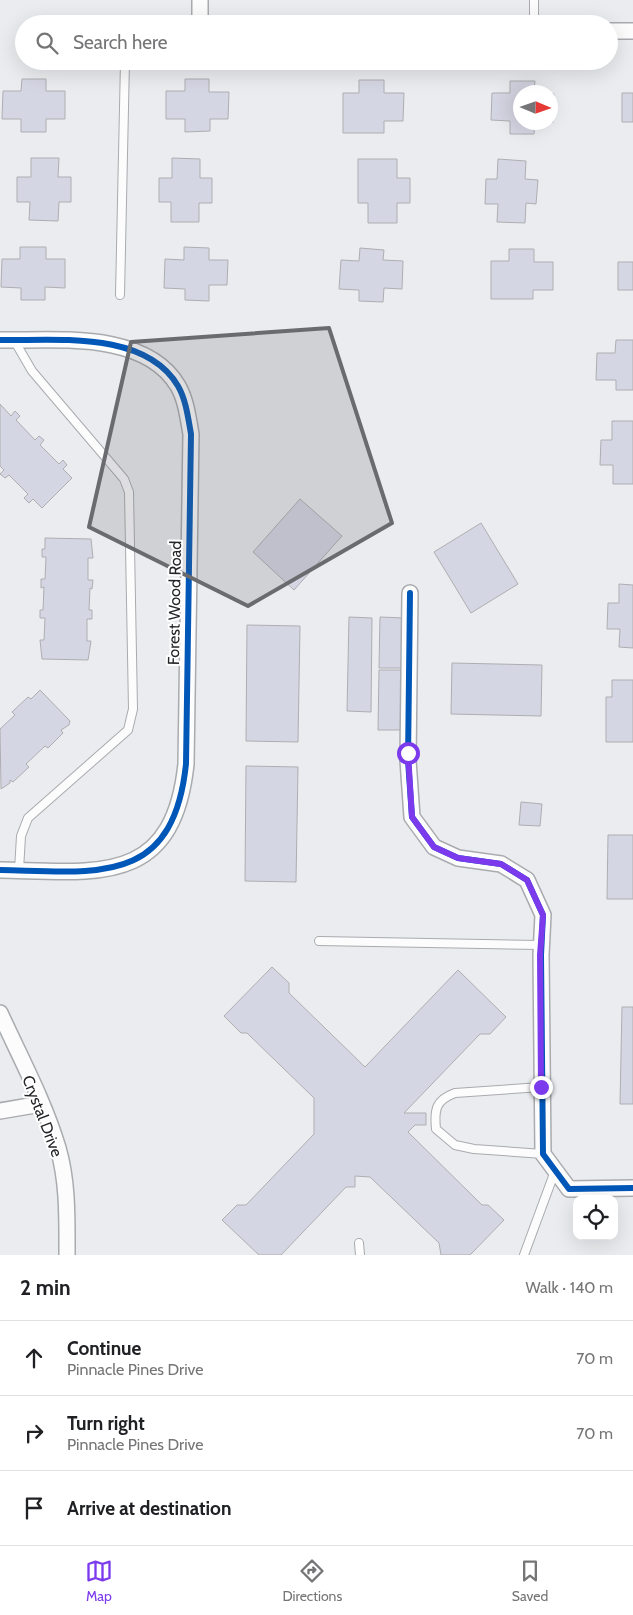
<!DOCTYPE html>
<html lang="en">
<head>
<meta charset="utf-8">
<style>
	:root { --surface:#fff; --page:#f2f2f2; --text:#202124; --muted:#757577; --line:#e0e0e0; --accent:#7c3aed }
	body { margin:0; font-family:Cabin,sans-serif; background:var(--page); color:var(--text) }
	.controls { position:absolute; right:15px; bottom:15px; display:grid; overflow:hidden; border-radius:10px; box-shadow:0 5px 20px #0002 }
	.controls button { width:45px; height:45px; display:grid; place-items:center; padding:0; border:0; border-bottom:1px solid var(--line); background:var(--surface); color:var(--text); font:25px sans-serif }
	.compass { position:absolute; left:513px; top:85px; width:45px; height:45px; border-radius:50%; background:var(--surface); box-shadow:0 5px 20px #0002; rotate:92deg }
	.stop { position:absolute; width:15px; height:15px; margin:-11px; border:4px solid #7c3aed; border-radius:50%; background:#fff }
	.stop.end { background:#7c3aed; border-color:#fff; box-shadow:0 1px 5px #0008 }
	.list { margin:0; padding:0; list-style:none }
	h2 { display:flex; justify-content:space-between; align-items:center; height:65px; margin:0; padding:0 20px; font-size:21px }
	h2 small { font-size:16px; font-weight:400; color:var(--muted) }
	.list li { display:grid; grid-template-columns:32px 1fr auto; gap:15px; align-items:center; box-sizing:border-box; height:75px; padding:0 20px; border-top:1px solid var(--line) }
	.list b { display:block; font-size:19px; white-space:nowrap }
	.list p { margin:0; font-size:16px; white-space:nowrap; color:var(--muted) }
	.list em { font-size:16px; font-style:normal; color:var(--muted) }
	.icon { flex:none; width:28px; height:28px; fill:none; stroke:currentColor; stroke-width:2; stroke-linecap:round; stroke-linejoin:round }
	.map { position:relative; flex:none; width:633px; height:1255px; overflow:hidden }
	.search { position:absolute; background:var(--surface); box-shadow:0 5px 20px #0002; left:15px; right:15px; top:15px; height:55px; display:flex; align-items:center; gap:12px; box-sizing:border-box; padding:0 18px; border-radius:28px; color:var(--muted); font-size:19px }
	.sheet { height:290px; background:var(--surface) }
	nav { display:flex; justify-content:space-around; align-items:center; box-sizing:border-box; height:70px; border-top:1px solid var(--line); background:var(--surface); font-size:14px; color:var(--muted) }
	nav a { display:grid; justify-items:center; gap:2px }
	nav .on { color:var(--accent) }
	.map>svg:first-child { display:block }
</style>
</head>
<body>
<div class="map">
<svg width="633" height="1255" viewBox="0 0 633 1255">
	<rect width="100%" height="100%" fill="#eaecef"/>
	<path fill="#d5d6e3" stroke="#aeaeb1" d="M22 79H46V91H65V119H46V132H21V119H2L3 91H21Z
		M185 79H209V92H229L228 119H210V131L185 132V119H166V91H185Z
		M359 80H384V93H404L403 121H384V133H343V93H359Z
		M510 81H535L534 92H520V122H535L534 134H510V121L491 120 492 93H510Z
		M622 93H633V122H622Z
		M550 94H554L553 122H550Z
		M31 158H59L58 177H71V202H59L58 221 29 220 30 202H17V177H31Z
		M172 158 200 159V178H212V203H199V222H171V202H159V178H172Z
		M358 159H397V178H410V203H397V223H368V203H358Z
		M498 159 526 161 525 179 538 180 536 204 526 203 525 223 497 222 498 204H485L486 179H497Z
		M20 247H46V259H65V288L45 287V300H21V288L1 287 2 259H20Z
		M184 247 209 248V260H228L227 285H209V301L185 300V289L164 288 165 259 184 260Z
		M360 248 384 250 383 260 403 261 402 289 384 288 383 302 359 301V290L339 289 341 260 359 261Z
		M509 249H534V262H553V290H533V299H491V261H509Z
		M618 262H633V290H618Z
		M616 340H633V390H616V380H596L597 353H615Z
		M0 404 11 416 15 411 20 416 16 420 35 440 39 436 44 440 40 445 59 464 63 460 67 465 63 469 72 478 42 508 33 499 29 503 24 498 28 494 9 475 5 478 0 474 4 470 0 466Z
		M612 421H633V484H613V465H600L601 440H612Z
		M300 499 342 536 294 590 253 552Z
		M481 523 518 584 471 613 434 552Z
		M45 538 91 539 93 558H88V580H93L92 589 90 588 89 610H92V619H87V641H91L88 660 42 659 40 640H44L45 618H40V610H43L44 587 41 588V579H45L46 557H42V549H45Z
		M619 584 633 585V648L619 647 620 629H607L608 603H619Z
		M349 617 372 618 371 712 347 711Z
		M380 617 404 618 403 668H379Z
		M247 625 300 626 298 742 246 741Z
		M452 663 542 665 541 716 451 714Z
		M379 670H403L402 730H378Z
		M612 680H633V742H606V697H612Z
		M40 690 70 721 69 725 61 730 63 733 48 748 45 746 26 764 29 767 13 782 10 780V783L1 789 0 729 15 715 12 712 28 697 31 699Z
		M246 766 298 767 296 882 245 881Z
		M521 802 542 804 540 826 519 825Z
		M608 835H633V899H607Z
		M272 967 289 983V993L365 1067 458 970 506 1017 490 1034H480L404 1113H426V1125H415L408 1132 482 1205H488L504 1220 470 1255H441L439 1243 370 1177 355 1176V1187H346L281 1255H259L222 1220 237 1205H246L314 1134V1098L247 1033H241L224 1016Z
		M622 1007H633V1104H620Z"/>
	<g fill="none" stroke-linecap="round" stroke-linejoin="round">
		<g stroke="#a9abae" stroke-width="10">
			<path id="service" d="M534 24V0
				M120 295 125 61
				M14 340 32 371 124 479 129 492 133 709 128 730 28 818 21 836 19 870
				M319 941 541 945
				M541 1087 455 1093C436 1100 434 1109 436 1129L455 1145 474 1149 543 1154
				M359 1243 360 1255
				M524 1255 555 1171"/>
		</g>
		<g stroke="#a9abae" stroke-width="18">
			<path id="minor" d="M200 24V0
				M609 31H633
				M0 340C55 341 145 330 178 386 186 400 188 417 191 434L186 764C173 887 97 872 0 870
				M410 593 408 760 412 817 434 847 458 858 501 864 527 880 543 915 541 955 543 1154 569 1189 633 1188
				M0 1013C20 1057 44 1101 58 1148 68 1182 67 1219 67 1255
				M0 1111 41 1104"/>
		</g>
		<use href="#service" stroke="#fcfcfd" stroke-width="8"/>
		<use href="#minor" stroke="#fcfcfd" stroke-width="15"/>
		<g stroke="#fff" stroke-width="9">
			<path id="cycleway" d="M0 340C55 341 145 330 178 386 186 400 188 417 191 434L186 764C173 887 97 872 0 870
				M410 593 408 760 412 817 434 847 458 858 501 864 527 880 543 915 541 955 543 1154 569 1189 633 1188"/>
		</g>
		<use href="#cycleway" stroke="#0057b8" stroke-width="6"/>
	</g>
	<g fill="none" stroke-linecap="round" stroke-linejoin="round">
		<path stroke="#7c3aed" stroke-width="6" d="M408 753 412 817 434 847 458 858 501 864 527 880 543 915 540 955 541 1087"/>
	</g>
	<path fill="#696b6e" fill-opacity="0.2" stroke="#696b6e" stroke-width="4" stroke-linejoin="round" d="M329 328 392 523 248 606 89 527 131 342Z"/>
	<g text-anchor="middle" stroke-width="4" stroke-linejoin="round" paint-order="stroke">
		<g font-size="16" fill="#242528" stroke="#fff">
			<text transform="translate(174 603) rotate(-89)" y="6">Forest Wood Road</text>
			<text transform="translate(43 1116) rotate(69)" y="6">Crystal Drive</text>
		</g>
	</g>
</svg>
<div class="controls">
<button><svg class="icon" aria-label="locate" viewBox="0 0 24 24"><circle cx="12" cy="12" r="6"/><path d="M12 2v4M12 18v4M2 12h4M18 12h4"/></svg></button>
</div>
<svg class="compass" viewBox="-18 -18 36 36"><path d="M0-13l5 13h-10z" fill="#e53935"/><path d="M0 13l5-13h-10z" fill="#757577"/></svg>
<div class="stop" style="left:408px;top:753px"></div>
<div class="stop end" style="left:541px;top:1087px"></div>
<div class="search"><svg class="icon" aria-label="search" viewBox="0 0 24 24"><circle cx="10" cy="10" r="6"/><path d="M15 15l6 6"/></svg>Search here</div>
</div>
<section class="sheet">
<h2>2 min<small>Walk · 140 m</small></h2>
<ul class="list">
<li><svg class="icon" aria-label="ahead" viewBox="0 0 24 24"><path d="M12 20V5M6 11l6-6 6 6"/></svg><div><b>Continue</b><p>Pinnacle Pines Drive</p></div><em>70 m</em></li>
<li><svg class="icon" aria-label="right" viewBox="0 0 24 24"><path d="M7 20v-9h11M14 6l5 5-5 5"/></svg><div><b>Turn right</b><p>Pinnacle Pines Drive</p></div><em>70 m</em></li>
<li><svg class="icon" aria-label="arrive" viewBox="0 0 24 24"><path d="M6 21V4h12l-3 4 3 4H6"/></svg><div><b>Arrive at destination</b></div></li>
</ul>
</section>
<nav>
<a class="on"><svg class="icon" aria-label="map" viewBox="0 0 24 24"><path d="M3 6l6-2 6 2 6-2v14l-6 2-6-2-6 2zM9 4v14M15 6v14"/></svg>Map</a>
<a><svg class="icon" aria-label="directions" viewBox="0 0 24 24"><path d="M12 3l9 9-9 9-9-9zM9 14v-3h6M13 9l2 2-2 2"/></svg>Directions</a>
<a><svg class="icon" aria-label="saved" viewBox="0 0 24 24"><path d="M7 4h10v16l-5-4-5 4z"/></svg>Saved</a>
</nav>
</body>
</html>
